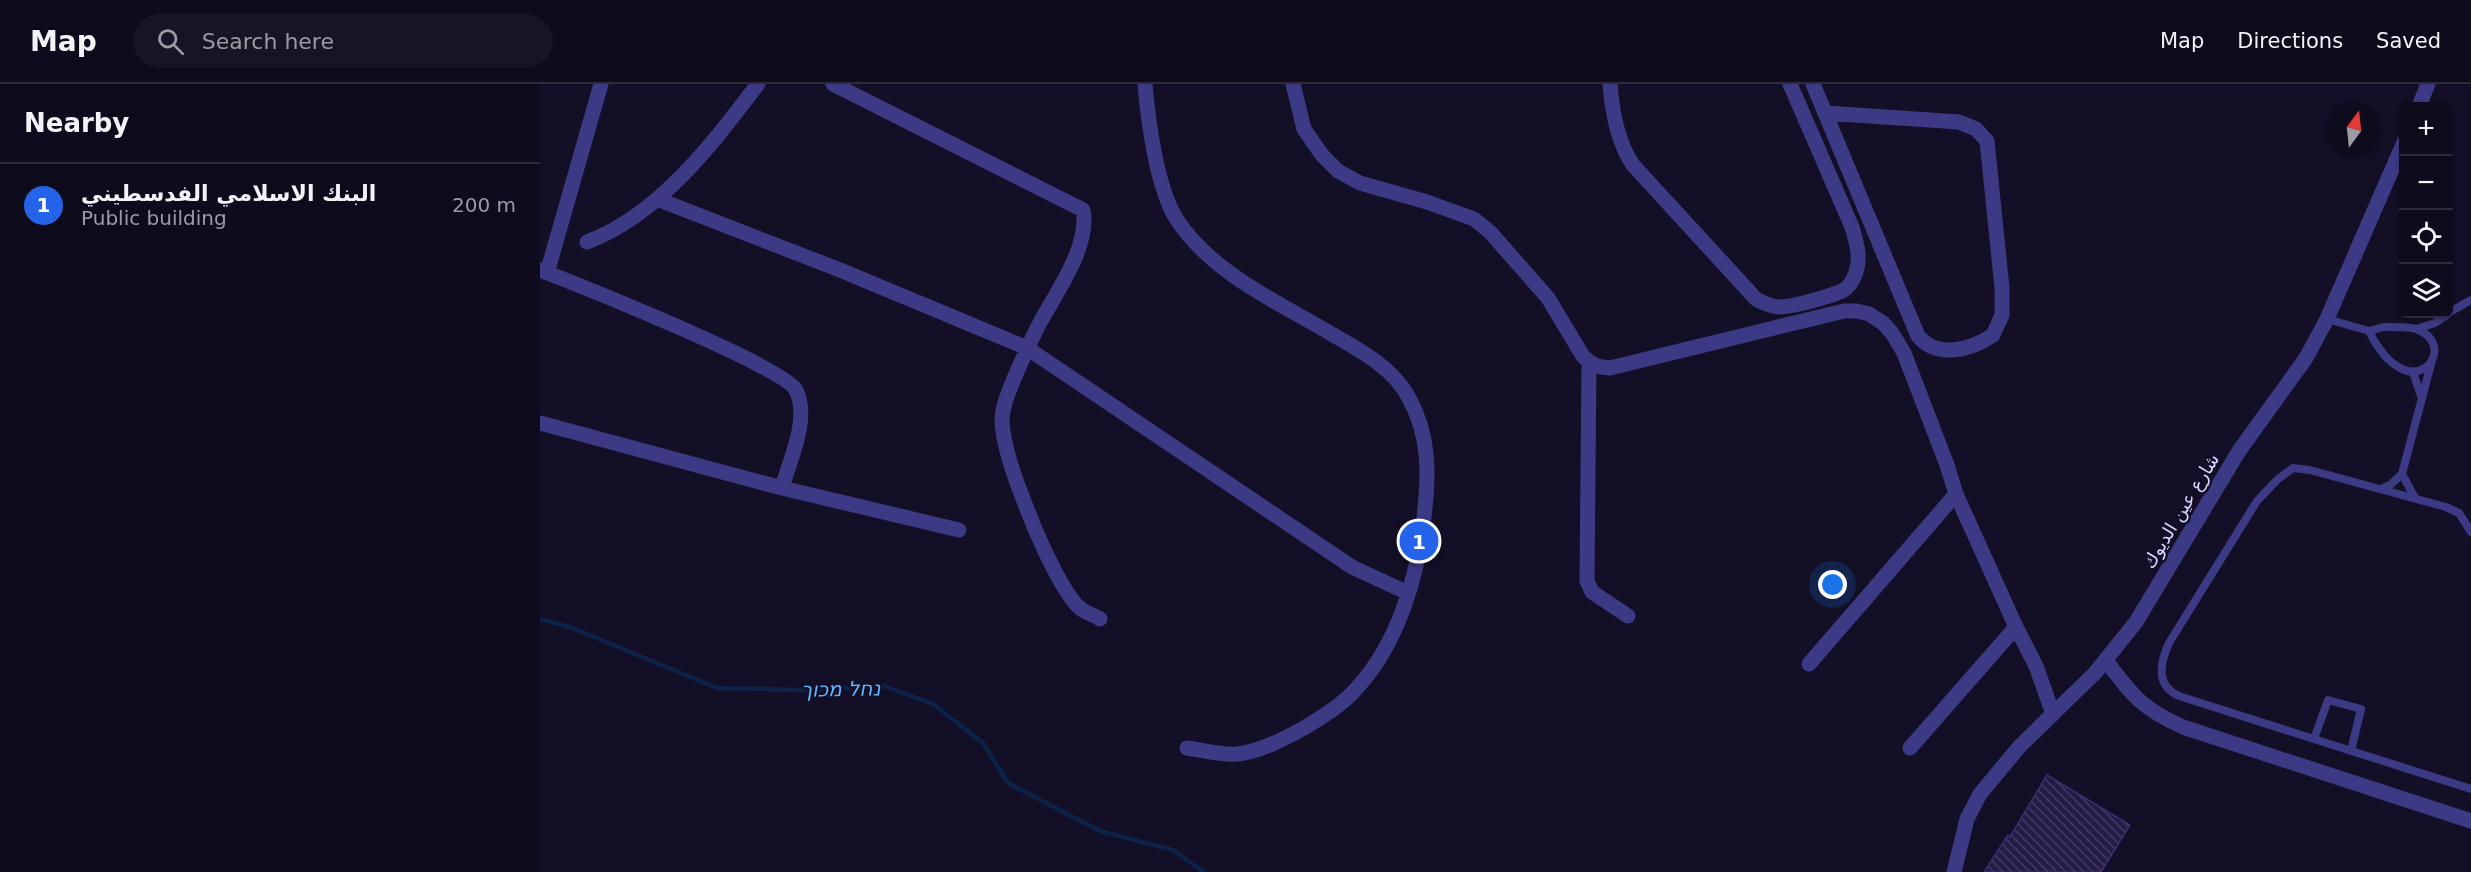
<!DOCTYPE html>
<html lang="en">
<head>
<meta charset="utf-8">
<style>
	:root { --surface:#0e0b1c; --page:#171425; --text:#f1f3f6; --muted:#9b9ba3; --line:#2e2b3b; --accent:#2563eb }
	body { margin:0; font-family:"DejaVu Sans",Vazirmatn,"Noto Sans Hebrew",sans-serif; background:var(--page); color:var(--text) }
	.controls { position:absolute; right:18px; top:18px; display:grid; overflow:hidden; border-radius:9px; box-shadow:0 2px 4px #0004 }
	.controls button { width:54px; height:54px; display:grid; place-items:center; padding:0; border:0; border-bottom:2px solid var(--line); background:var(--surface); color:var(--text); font:30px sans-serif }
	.compass { position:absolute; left:1787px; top:18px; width:54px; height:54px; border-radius:50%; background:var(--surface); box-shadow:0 2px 4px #0004; rotate:15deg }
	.you { position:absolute; left:1293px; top:501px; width:21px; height:21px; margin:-15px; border:4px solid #fff; border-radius:50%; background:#1a73e8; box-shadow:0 0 0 9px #1a73e833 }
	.badge { display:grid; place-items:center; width:39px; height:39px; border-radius:50%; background:var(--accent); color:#fff; font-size:20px; font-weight:700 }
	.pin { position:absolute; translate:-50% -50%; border:3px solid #fff; box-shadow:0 2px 6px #0006 }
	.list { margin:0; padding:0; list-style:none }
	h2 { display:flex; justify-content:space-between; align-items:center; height:78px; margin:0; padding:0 24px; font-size:26px }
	h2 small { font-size:20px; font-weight:400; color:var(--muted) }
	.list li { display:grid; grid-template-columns:39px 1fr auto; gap:18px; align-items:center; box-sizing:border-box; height:84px; padding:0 24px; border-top:2px solid var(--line) }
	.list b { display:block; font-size:22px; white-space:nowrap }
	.list p { margin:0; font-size:20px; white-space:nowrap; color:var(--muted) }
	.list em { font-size:20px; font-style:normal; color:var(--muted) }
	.icon { flex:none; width:33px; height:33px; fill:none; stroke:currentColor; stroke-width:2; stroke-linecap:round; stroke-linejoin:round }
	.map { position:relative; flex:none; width:1931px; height:788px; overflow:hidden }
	header { display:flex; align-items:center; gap:36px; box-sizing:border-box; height:84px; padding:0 30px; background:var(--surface); border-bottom:2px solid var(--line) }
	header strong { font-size:28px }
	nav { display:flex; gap:33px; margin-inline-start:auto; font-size:21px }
	.search { width:420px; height:54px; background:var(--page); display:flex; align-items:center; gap:15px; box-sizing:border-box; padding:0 21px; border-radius:33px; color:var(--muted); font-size:22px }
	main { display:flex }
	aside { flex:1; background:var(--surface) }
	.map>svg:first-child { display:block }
</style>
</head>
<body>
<header>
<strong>Map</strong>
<div class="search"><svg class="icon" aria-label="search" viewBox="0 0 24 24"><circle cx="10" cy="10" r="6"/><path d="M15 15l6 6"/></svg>Search here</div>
<nav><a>Map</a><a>Directions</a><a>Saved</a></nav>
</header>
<main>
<aside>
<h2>Nearby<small></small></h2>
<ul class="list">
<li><span class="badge">1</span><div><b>البنك الاسلامي الفدسطيني</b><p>Public building</p></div><em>200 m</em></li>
</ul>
</aside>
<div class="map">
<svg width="1931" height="788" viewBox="0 0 1931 788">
	<defs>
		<pattern id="building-back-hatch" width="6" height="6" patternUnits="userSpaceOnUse" patternTransform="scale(1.5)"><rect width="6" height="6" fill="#241b47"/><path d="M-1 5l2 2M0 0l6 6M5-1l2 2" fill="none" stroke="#433b63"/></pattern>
	</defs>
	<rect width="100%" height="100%" fill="#130f26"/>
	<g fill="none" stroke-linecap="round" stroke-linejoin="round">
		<path stroke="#0c2248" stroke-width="4.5" d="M0 535 30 543 177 604 264 606 344 602 393 620 443 659 468 699 560 747 633 766 664 788"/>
	</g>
	<path fill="url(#building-back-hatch)" stroke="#3b2d73" stroke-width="1.5" d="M1507 691 1590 741 1561 788H1444L1468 751 1470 753Z"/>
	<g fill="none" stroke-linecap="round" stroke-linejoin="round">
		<path stroke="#3d3a85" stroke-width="8" d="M1908 229 1931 216
			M1787 235 1829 247
			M1843 243C1854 243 1866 242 1876 245 1923 262 1870 330 1829 247Z
			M1876 245 1895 239 1908 230
			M1873 288 1881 312
			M1841 405 1850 401 1862 390
			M1875 414 1862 390 1891 280
			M1931 448 1919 429 1906 423 1770 386 1753 384 1738 395 1717 417 1629 559C1620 579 1615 601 1639 612L1931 705
			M1774 655 1788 616 1821 625 1811 667"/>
		<path stroke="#3d3a85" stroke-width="15" d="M293 0 543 126C550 161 518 206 502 235 491 255 482 276 473 297 468 310 462 323 462 336 463 368 483 415 495 445 503 464 525 512 540 524 545 529 554 531 560 535
			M605 0C608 37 617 105 637 136 674 191 740 219 795 252 823 268 854 285 869 314 890 352 889 391 884 433 878 492 858 560 816 605 802 621 782 633 764 644 744 655 721 667 698 670 683 672 663 666 647 664
			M753 0 764 45 782 71 798 87 820 99 887 118 934 135 950 148 1008 214 1043 272C1051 281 1058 283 1070 284L1304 227H1317L1329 230 1343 239 1352 249 1364 269 1407 381 1416 410 1476 543 1496 582 1513 630
			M1070 0C1072 27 1078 59 1093 81L1216 215C1223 219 1230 222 1238 223 1253 223 1288 213 1302 207 1307 205 1312 198 1314 193 1322 176 1317 160 1312 143L1250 0
			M1273 0 1378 252C1397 275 1431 266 1453 251L1462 231V204L1447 57 1436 45 1419 38 1286 29
			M117 115 300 186 487 264 812 483 868 509
			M47 158C119 131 173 59 218 0
			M0 186C36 200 245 283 256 306 270 335 250 375 242 404
			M7 189 61 0
			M1049 279 1047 497 1052 508 1088 532
			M0 339 242 404 419 446
			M1566 577C1593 612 1601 624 1643 643L1931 737
			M1269 580 1416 410
			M1370 664 1476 543"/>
		<path stroke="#3d3a85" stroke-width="15" d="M1879 22 1888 0
			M1414 788 1427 735 1440 710 1480 662 1555 589 1596 538 1699 367 1766 274 1787 235 1864 58"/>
	</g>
	<g text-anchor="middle" stroke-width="5" stroke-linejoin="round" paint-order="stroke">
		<g font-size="18" fill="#d9d4ff" stroke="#130f26">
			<text transform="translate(1641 427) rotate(-59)" y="6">شارع عين الديوك</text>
		</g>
		<g font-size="20" font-style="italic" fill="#62b6ff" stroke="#130f26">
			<text transform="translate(301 605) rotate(-1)" y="7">נחל מכוך</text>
		</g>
	</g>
</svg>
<div class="controls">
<button>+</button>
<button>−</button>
<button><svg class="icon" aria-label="locate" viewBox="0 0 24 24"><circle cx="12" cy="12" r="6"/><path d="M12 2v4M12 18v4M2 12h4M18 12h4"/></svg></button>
<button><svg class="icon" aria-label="layers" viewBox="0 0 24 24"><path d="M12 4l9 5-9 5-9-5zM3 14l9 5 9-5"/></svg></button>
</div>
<svg class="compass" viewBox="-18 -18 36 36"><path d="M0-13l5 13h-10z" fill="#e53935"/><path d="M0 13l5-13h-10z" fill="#9b9ba3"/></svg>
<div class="you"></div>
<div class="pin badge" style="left:879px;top:457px">1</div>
</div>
</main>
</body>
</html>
